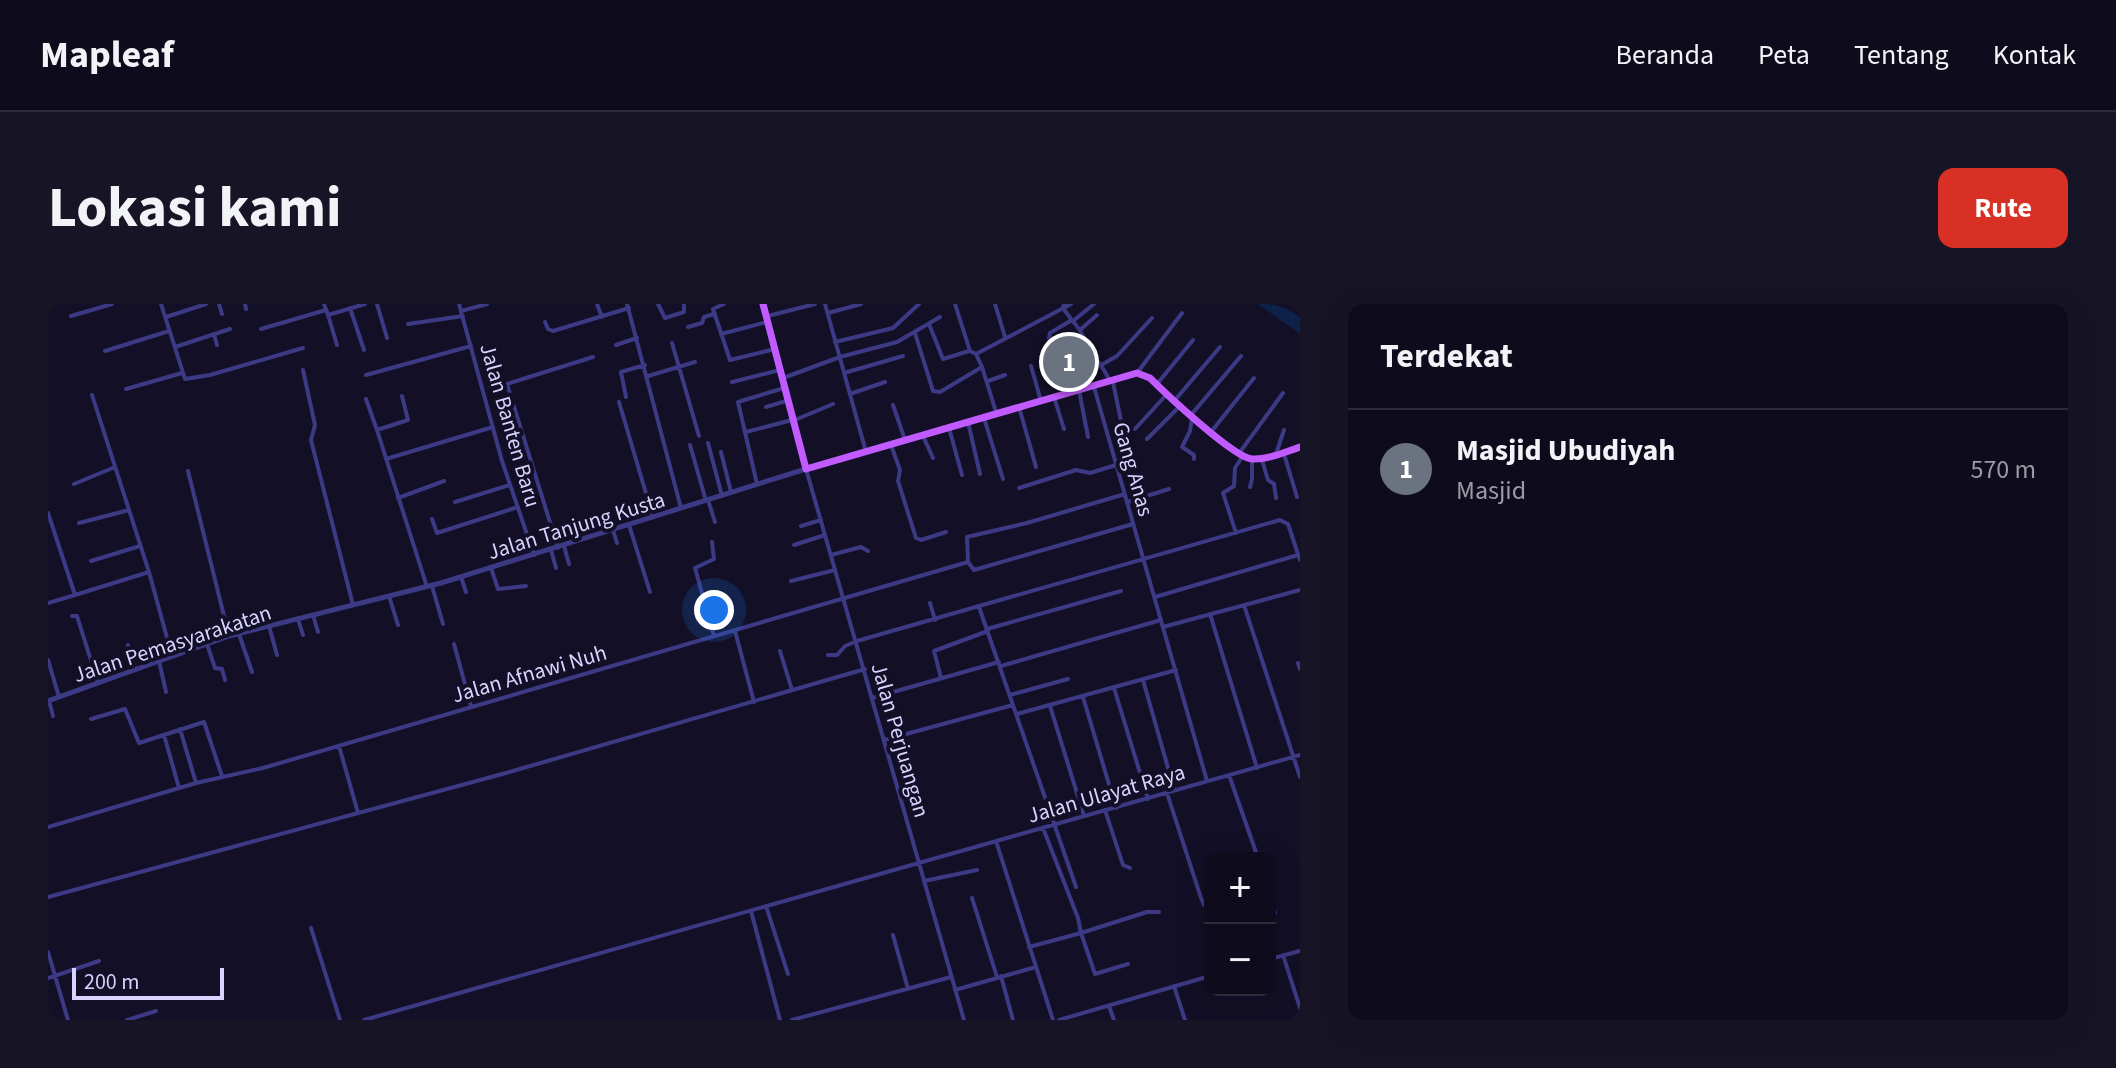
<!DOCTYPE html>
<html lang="id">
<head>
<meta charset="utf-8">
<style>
	:root { --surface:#0e0b1c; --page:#171425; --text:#f1f3f6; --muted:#9b9ba3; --line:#2e2b3b; --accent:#d93025 }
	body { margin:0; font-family:"Source Sans 3",sans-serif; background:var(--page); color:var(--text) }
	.controls { position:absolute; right:24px; bottom:24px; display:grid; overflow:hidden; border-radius:16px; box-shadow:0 8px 32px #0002 }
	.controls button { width:72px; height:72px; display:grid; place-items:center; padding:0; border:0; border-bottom:2px solid var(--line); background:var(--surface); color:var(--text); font:40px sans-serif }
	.scale { position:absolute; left:24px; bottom:20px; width:152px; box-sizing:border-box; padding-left:8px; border:4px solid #d9d4ff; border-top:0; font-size:22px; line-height:28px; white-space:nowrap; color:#d9d4ff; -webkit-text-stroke:6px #130f26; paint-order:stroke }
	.you { position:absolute; left:666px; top:306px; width:28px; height:28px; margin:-20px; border:6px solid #fff; border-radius:50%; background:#1a73e8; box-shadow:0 0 0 12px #1a73e833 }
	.badge { display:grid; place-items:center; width:52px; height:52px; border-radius:50%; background:var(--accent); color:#fff; font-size:26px; font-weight:700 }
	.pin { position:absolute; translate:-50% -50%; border:4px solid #fff; box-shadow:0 2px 8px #0006 }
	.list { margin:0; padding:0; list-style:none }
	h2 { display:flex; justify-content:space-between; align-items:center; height:104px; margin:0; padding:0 32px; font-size:34px }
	h2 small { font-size:26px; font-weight:400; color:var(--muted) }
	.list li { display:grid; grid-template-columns:52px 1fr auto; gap:24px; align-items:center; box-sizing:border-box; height:120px; padding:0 32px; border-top:2px solid var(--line) }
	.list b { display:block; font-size:30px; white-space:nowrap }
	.list p { margin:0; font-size:26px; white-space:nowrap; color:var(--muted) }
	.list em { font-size:26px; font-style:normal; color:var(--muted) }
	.map { position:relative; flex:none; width:1252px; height:716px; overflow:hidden; border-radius:16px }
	header { display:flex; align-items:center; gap:48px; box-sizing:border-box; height:112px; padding:0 40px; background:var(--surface); border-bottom:2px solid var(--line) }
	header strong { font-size:38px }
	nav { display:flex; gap:44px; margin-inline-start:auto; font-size:28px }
	.intro { display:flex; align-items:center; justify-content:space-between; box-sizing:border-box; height:192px; padding:0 48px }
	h1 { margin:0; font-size:56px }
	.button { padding:20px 36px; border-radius:16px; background:var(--accent); color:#fff; font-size:28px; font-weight:700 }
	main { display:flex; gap:48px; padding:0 48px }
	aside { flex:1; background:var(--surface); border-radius:16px; box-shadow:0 8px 32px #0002 }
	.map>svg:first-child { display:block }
</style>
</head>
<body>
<header>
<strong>Mapleaf</strong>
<nav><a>Beranda</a><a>Peta</a><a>Tentang</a><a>Kontak</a></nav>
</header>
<div class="intro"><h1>Lokasi kami</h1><a class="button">Rute</a></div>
<main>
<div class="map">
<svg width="1252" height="716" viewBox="0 0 1252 716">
	<rect width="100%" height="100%" fill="#130f26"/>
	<path fill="#0c2248" d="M1210 0C1229 0 1237 2 1252 13V30Z"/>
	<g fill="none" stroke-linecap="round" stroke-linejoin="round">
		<path stroke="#3d3a85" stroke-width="4" d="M113 0 137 75 162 71 255 44
			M171 0 174 10
			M197 0 198 5
			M276 0 280 11 317 0
			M329 0 339 34
			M411 0 454 157 486 251
			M549 0 554 13
			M579 0 633 204
			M610 0 617 14 636 8V0
			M676 0 665 5 682 56 727 45
			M777 0 818 148
			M907 0 922 47 928 50 934 63
			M947 0 957 33
			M1016 0 1015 4 1023 15
			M302 4 316 46
			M413 7 439 0
			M780 9 813 0
			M280 11 289 41
			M23 12 64 0
			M720 12 767 0
			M118 13 158 0
			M1025 17 1046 0
			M497 18 500 25 505 27 581 4
			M360 20 415 12
			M881 20 895 55 921 47
			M640 23 654 19 656 13 666 10
			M213 25 278 6
			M1032 26 1049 11
			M867 29 885 87 892 88 934 63 948 108
			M166 30 169 41
			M673 30 719 18
			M787 38 845 24 871 0
			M624 39 651 132
			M568 41 589 34
			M127 43 182 25
			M57 47 121 27
			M928 50 1023 0
			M1055 60 1069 52 1104 14
			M983 62 993 97
			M255 66 267 121 263 136 305 301
			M796 69 855 52
			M1089 69 1134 9
			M318 71 423 42
			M600 72 647 58
			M735 74 792 53 849 38 892 13
			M940 77 957 71
			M684 78 732 66
			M1065 78 1074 122
			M1109 80 1145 36
			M1046 83 1159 477
			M78 85 134 69
			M1031 86 1040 133
			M1020 89 1001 34 1002 29 1024 16C1033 26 1038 37 1044 49 1050 58 1057 65 1061 76
			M802 90 837 78
			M44 91 101 268 124 352
			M354 92 360 116 329 126 379 283
			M578 93 573 68 597 61
			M1006 93 1016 125
			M318 95 329 126
			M1127 96 1172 43
			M571 98 605 213
			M845 101 857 136
			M718 103 738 97
			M971 103 988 163
			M1143 111 1193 52
			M936 114 955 175
			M1144 114 1142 127 1134 143 1146 151V155
			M747 116 785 100
			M920 118 932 170
			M901 124 914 171
			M1087 125 1119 90
			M698 128 744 116
			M1163 128 1206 74
			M875 132 885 154
			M1099 135 1132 102
			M660 139 674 192
			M642 141 658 197
			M843 141 852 166 850 177 868 234 873 236 898 228
			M673 148 683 188
			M1192 148 1235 89
			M1228 150 1236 126
			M1236 150 1249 193
			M338 155 445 123
			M1214 156 1220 176 1226 180 1228 194
			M758 165 916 716
			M140 167 181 332
			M26 180 67 163
			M709 180 690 98 736 84
			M1202 183 1204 175V155
			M971 184 1028 166 1042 169 1068 161
			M1077 190 979 219 919 233 920 258 926 266 1085 220
			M350 194 396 177
			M660 196 667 218
			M407 198 462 181
			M1080 198 1121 185
			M0 209 27 291 101 268
			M384 215 389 229 470 203
			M31 219 81 206
			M581 221 602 288
			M753 222 773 216
			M565 226 569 239
			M1188 229 1175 189 1186 182 1187 164 1194 153
			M664 238 666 255 647 264 666 332
			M746 241 777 231
			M516 242 521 260
			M510 244 459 80 545 53
			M503 246 508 264
			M783 251 813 243 820 247
			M43 257 92 242
			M443 264 450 285 478 282
			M413 273 418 288
			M743 277 787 266
			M384 282 395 320
			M341 292 350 321
			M1107 293 1250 251
			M0 299 27 291
			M882 299 887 316
			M1196 301 1252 473
			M931 303 1028 583
			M1162 310 1209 464
			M265 311 270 328
			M24 312H29L50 379
			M250 315 255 331
			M221 322 229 351
			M1115 323 1252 286
			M939 325 1073 287
			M687 327 706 398
			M191 330 204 368
			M159 340 167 364 174 365 177 376
			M406 340 423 402
			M80 341 87 364
			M732 347 744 386
			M780 351H789L797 342 809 337 1232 216 1240 220 1252 256
			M0 356 11 393
			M111 357 118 388
			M1250 359 1252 365
			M953 362 1113 316
			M893 374 886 347 940 327
			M1095 376 1126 485
			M1066 384 1100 495
			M962 391 1020 375
			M1035 393 1068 504
			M824 394 951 358
			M1 397 5 412
			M1002 402 1036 512
			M969 410 1128 366
			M43 415 77 405 91 439 156 418 174 472
			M132 425 148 479
			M116 431 131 484
			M836 436 965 401
			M291 442 310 509
			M1181 471 1210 554
			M1119 489 1153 594 1156 601 1162 604
			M1057 506 1075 561 1082 564
			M0 523 148 479 215 464 920 258
			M995 524 1030 614 1033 629 1099 608H1111
			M948 537 1005 716
			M876 577 929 566
			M1222 590 1227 609
			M0 593 458 469 817 365
			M924 594 949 673
			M718 602 740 670
			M703 607 732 716
			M263 624 292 716
			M845 631 860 685
			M981 643 1033 629 1047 670 1080 660
			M0 648 20 716
			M1235 651 1252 704
			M1222 655 1252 647
			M953 672 965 716
			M0 674 51 657
			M1126 682 1137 716
			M907 686 988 663
			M1061 702 1066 716
			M79 716 108 707
			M316 716 1252 451
			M744 716 903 673
			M1011 716 1162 672"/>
		<path stroke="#3d3a85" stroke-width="5" d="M0 397 181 332 393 279 758 165"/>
		<path stroke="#c25bff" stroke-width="7" d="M715 0 758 165 1089 69 1102 74C1117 89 1186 154 1204 155 1219 156 1237 148 1252 143"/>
	</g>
	<g text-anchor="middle" stroke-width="8" stroke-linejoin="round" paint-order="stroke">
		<g font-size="22" fill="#d9d4ff" stroke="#130f26">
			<text transform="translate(463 121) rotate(74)" y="8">Jalan Banten Baru</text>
			<text transform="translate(1086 165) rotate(74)" y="8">Gang Anas</text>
			<text transform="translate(528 221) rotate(-17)" y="8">Jalan Tanjung Kusta</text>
			<text transform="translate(124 339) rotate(-18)" y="8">Jalan Pemasyarakatan</text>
			<text transform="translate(481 369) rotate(-16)" y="8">Jalan Afnawi Nuh</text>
			<text transform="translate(853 436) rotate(74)" y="8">Jalan Perjuangan</text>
			<text transform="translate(1058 489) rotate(-16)" y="8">Jalan Ulayat Raya</text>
		</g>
	</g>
</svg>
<div class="controls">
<button>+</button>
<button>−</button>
</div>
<div class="scale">200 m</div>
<div class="you"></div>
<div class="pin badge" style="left:1021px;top:58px;background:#6b7280">1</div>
</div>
<aside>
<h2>Terdekat<small></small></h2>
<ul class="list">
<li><span class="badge" style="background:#6b7280">1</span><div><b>Masjid Ubudiyah</b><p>Masjid</p></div><em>570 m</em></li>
</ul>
</aside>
</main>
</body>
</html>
